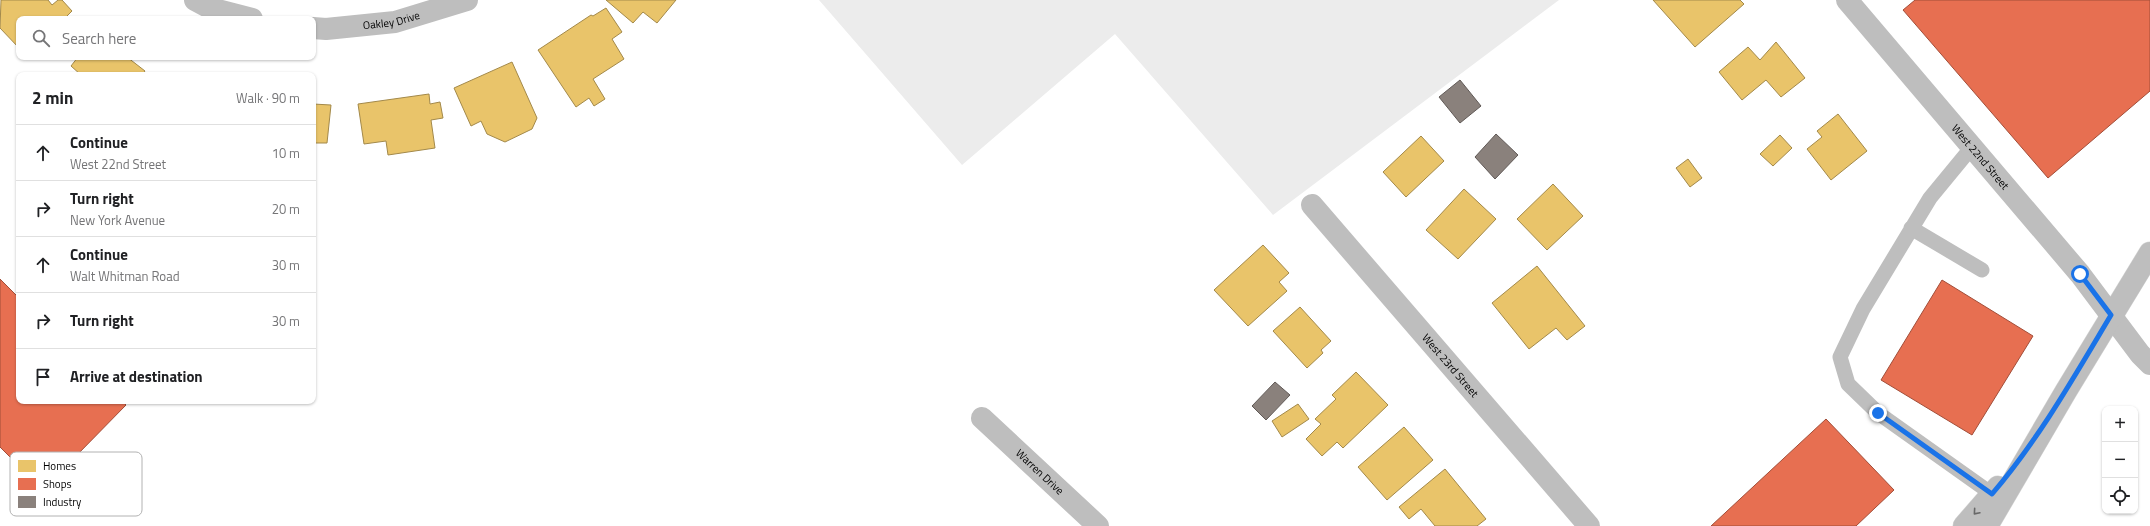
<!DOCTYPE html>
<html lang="en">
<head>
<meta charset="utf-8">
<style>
	:root { --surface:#fff; --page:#f6f6f6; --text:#202124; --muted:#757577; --line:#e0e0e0 }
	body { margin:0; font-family:"Titillium Web",sans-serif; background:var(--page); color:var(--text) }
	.controls { position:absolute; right:12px; bottom:12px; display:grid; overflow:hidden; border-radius:8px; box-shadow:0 1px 3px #0004 }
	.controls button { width:36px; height:36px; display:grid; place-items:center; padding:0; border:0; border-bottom:1px solid var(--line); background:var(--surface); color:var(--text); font:20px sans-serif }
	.stop { position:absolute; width:12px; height:12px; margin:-9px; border:3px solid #1a73e8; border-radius:50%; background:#fff }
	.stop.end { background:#1a73e8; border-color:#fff; box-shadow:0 1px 4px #0008 }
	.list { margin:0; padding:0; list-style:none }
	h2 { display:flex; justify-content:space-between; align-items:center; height:52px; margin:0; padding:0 16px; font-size:17px }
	h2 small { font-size:13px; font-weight:400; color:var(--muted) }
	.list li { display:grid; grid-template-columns:26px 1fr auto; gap:12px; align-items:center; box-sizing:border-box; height:56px; padding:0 16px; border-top:1px solid var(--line) }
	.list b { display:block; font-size:15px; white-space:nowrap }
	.list p { margin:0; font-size:13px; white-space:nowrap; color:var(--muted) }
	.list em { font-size:13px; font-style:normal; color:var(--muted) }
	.icon { flex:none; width:22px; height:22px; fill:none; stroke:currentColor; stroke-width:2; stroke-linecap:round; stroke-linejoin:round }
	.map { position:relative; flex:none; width:2150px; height:526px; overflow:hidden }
	.search { position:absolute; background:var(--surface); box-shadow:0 1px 3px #0004; left:16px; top:16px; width:300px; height:44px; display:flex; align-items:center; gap:10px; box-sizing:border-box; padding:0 14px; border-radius:8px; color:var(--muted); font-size:15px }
	.panel { position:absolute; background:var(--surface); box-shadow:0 1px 3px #0004; left:16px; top:72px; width:300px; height:332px; border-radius:8px }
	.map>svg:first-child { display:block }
</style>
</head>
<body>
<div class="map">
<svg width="2150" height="526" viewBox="0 0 2150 526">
	<rect width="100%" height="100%" fill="#fff"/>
	<path fill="#ececec" d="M819 0H1559L1273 215 1115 34 962 165Z"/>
	<path fill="#e9c46a" stroke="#a3894a" d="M1 0H48L52 5 58 0H62L72 11 67 16 70 19H19V48L0 28Z
		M606 0H676L657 23 643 12 633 23Z
		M1653 0H1740L1744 4 1695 47Z
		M606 8 622 32 612 39 624 59 593 79 605 99 594 106 589 98 576 107 538 50 591 15 593 16Z
		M1776 42 1805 78 1781 97 1766 80 1742 100 1719 72 1748 47 1760 60Z
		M78 57H127L145 71 142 75H81L71 66Z
		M512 62 537 118 532 129 505 142 487 134 481 121 471 126 454 88Z
		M429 94 430 104 440 102 443 118 431 120 435 148 388 155 386 141 364 144 358 104Z
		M313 104 331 105 327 143H313Z
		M1838 114 1867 151 1831 180 1807 149 1822 137 1817 131Z
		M1780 135 1792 148 1773 166 1760 154Z
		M1421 136 1444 161 1406 197 1383 172Z
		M1688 159 1702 178 1690 187 1676 168Z
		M1553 184 1583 216 1547 250 1517 219Z
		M1464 189 1496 219 1458 259 1426 230Z
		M1263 245 1289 273 1279 282 1287 291 1248 326 1214 290Z
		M1537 266 1585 326 1567 340 1556 328 1529 349 1492 303Z
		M1300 307 1331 341 1321 350 1323 353 1307 368 1273 331Z
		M1356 372 1388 405 1343 448 1337 442 1322 456 1306 439 1321 424 1315 419 1336 399 1332 395Z
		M1298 404 1309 419 1282 437 1272 421Z
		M1404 427 1433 460 1387 500 1358 467Z
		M1445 469 1486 519 1477 526H1435L1421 509 1409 519 1399 507Z"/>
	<path fill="#e76f51" stroke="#a24e39" d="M1915 0H2150V91L2048 178 1903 10Z
		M0 279 19 298V401H122L126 405 74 458 78 463 47 494 0 447Z
		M1942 280 2033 336 1972 435 1881 380Z
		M1826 419 1894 490 1856 526H1711Z"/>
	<path fill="#8a817c" stroke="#615a57" d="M1460 80 1481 106 1460 123 1439 97Z
		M1496 134 1518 155 1495 179 1475 157Z
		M1275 382 1290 395 1266 420 1252 406Z"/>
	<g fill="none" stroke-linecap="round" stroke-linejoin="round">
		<g stroke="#dbdbdb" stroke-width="23">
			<path id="primary" d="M1964 526 1998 487
				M1987 526 2066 391 2150 253"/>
		</g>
		<path stroke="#bebebe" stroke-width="15" d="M1972 147 1930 198 1863 309 1840 357 1848 384 1878 413 1992 494
			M1911 228 1982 270"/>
		<g stroke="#bebebe" stroke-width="22">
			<path d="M195 0 210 8 252 19"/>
			<path id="s1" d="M1847 0 2080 274 2140 354 2150 364"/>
			<path id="s2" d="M313 28 326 29 395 22 467 0"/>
			<path id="s3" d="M1312 205 1589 526"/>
			<path id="s4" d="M982 418 1098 526"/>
		</g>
		<use href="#primary" stroke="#bebebe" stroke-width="22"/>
	</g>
	<defs><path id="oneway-chevron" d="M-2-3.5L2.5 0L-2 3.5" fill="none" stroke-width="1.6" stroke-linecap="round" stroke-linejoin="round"/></defs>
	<use stroke="#686868" href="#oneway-chevron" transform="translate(1976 512) rotate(131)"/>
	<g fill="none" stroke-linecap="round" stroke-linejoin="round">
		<path stroke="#1a73e8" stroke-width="5" d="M1878 413 1992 494C2039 439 2074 377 2111 315L2080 274"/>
	</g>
	<g text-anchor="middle" stroke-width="4" stroke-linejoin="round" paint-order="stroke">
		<g font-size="11" fill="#000" stroke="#fff">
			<text dy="4" stroke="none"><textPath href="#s2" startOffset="79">Oakley Drive</textPath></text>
			<text dy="4" stroke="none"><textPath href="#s1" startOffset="206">West 22nd Street</textPath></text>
			<text dy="4" stroke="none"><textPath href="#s3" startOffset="212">West 23rd Street</textPath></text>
			<text dy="4" stroke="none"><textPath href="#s4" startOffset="79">Warren Drive</textPath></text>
		</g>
	</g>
	<rect x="10" y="452" width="132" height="64" rx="6" fill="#fff" stroke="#b2b2b2" stroke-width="1"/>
	<rect x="18" y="460" width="18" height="12" fill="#e9c46a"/>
	<rect x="18" y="478" width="18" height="12" fill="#e76f51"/>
	<rect x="18" y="496" width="18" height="12" fill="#8a817c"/>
	<g font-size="11" fill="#000">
		<text x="43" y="470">Homes</text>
		<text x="43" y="488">Shops</text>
		<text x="43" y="506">Industry</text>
	</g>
</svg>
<div class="controls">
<button>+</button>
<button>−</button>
<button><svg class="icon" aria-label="locate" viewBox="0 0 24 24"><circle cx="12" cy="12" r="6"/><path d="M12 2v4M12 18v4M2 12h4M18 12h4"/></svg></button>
</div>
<div class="stop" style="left:2080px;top:274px"></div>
<div class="stop end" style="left:1878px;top:413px"></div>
<div class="search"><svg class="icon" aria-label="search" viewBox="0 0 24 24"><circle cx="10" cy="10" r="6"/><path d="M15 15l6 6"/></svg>Search here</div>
<section class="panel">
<h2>2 min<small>Walk · 90 m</small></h2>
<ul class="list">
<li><svg class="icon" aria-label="ahead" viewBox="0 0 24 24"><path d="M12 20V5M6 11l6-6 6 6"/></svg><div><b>Continue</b><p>West 22nd Street</p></div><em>10 m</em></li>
<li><svg class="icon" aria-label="right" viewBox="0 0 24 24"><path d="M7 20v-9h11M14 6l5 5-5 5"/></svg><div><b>Turn right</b><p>New York Avenue</p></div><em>20 m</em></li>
<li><svg class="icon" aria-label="ahead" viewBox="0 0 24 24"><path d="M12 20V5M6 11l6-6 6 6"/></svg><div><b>Continue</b><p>Walt Whitman Road</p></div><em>30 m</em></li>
<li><svg class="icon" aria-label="right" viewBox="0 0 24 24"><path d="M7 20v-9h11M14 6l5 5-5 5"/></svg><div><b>Turn right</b></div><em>30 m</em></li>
<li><svg class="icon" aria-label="arrive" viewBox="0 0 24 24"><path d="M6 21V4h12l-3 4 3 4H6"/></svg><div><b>Arrive at destination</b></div></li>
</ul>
</section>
</div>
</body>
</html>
